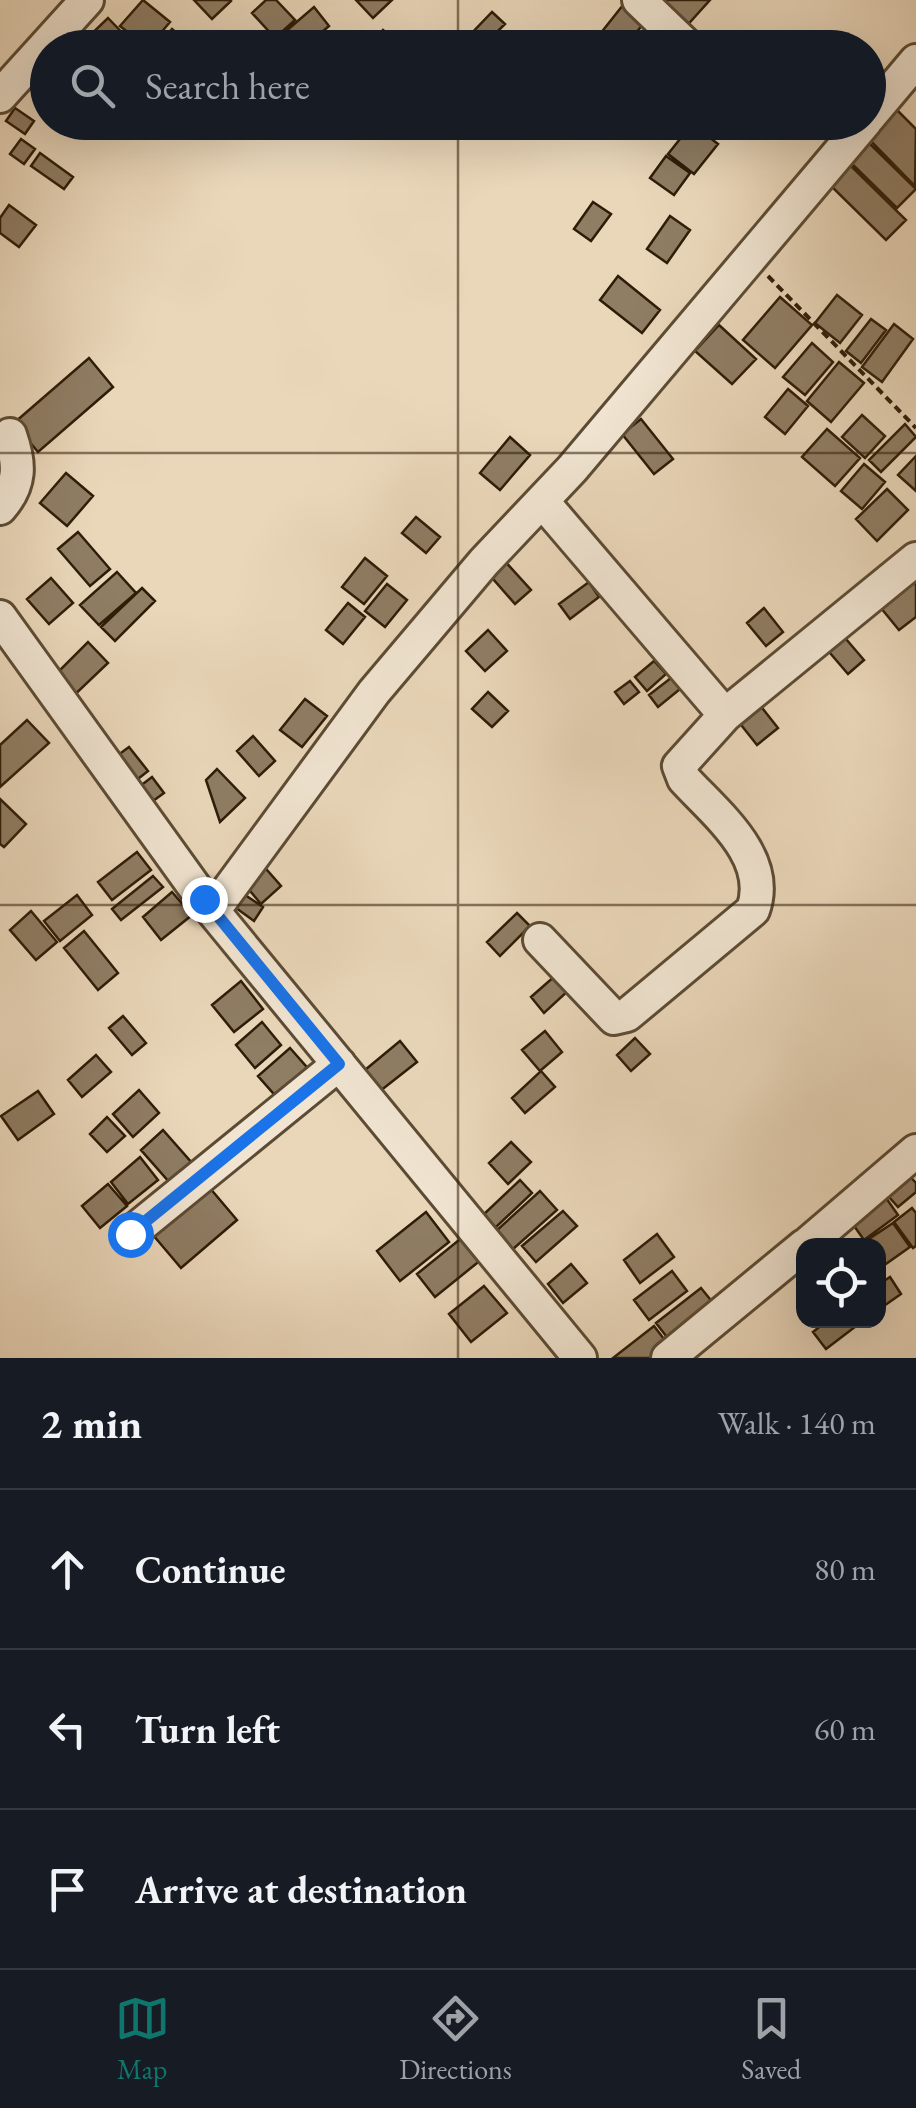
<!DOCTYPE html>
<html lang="en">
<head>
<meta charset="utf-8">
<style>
	:root { --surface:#171b24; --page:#242831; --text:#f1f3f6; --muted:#9ea1a6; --line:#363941; --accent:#0f766e }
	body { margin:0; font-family:"EB Garamond",serif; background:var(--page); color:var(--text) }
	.controls { position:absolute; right:30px; bottom:30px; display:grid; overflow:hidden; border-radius:20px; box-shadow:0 10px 40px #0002 }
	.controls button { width:90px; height:90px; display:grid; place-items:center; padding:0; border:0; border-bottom:2px solid var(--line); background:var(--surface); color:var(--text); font:50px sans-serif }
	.stop { position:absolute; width:30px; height:30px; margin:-22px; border:8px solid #1a73e8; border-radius:50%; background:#fff }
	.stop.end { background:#1a73e8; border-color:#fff; box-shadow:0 2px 10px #0008 }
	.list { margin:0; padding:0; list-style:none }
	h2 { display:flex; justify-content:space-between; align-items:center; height:130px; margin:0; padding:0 40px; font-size:42px }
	h2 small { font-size:32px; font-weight:400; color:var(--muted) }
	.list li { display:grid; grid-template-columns:65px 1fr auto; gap:30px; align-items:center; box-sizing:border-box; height:160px; padding:0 40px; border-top:2px solid var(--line) }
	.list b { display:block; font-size:38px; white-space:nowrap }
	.list em { font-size:32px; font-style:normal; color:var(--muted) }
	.icon { flex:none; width:55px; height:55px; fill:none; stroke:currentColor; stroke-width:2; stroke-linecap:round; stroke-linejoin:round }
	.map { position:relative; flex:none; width:916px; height:1358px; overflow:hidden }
	.search { position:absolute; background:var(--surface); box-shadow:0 10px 40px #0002; left:30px; right:30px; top:30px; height:110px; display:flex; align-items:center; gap:25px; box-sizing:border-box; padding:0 35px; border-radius:55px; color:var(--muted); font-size:38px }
	.sheet { height:610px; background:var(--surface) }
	nav { display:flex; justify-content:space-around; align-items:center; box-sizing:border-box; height:140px; border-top:2px solid var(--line); background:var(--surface); font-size:28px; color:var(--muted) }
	nav a { display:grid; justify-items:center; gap:5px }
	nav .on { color:var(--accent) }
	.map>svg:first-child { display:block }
</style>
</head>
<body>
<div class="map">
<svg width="916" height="1358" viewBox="0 0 916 1358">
	<rect width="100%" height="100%" fill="#ead7ba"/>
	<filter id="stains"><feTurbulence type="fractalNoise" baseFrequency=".002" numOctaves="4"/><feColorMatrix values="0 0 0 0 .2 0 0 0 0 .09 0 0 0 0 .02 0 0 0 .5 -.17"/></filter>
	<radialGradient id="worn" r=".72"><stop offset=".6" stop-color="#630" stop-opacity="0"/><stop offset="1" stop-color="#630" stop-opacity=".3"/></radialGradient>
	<path fill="#8f7d64" stroke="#2d1c07" stroke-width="2.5" d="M143 0 170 22 148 48 120 26Z
		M194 0H230L231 1 212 19Z
		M266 0H276L295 20 275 38 252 13Z
		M356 0H392L373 18Z
		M627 0 650 16 623 48H589Z
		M656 0H710L683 30Z
		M314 7 329 26 303 48H297L285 32Z
		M492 12 505 24 481 48 469 36Z
		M108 18 134 45 131 48H92L85 40Z
		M172 29 191 46 189 48H156Z
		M383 30 403 46 402 48H367Z
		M15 108 34 121 25 134 6 121Z
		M895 108 916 129 915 186 867 137Z
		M692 124 718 144 694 174 668 154Z
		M21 139 35 149 24 164 10 154Z
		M867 141 916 189 897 208 848 160Z
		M40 153 73 177 64 189 31 166Z
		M666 156 690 173 674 195 650 178Z
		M848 163 906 220 886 240 828 183Z
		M593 202 611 214 591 241 574 229Z
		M9 205 36 225 19 247 0 233V218Z
		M670 216 690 230 667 263 647 249Z
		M618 276 660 310 642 333 600 300Z
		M837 295 862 315 840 343 815 323Z
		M780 297 812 325 775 368 743 340Z
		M871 319 886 330 861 363 846 351Z
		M894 324 913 339 882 382 862 367Z
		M719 325 756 359 732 384 695 351Z
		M812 343 833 362 805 395 783 377Z
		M89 358 113 387 38 452 14 423Z
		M839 362 864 383 831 422 807 401Z
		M788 389 808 406 785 434 765 417Z
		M862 415 885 436 865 458 842 437Z
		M641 419 673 459 654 474 622 434Z
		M905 424 916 437 881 472 869 460Z
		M827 429 860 458 835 486 802 457Z
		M510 437 530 455 500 490 480 473Z
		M916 456V491L898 475Z
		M864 464 885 482 862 509 841 491Z
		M66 473 93 496 67 526 40 503Z
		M887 489 908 510 877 541 856 519Z
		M416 517 440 537 426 553 402 533Z
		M78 532 110 569 90 586 58 549Z
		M365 558 387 576 364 604 342 587Z
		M502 558 531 590 515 604 487 572Z
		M117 572 136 593 99 625 80 605Z
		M908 576 916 585V617L899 630 876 602Z
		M51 578 73 603 49 624 27 599Z
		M589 582 599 597 570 619 559 604Z
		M387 584 407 600 385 627 365 611Z
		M142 588 155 601 115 641 101 627Z
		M348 603 365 617 343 644 326 630Z
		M764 608 783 632 766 646 747 623Z
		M488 630 507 651 485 671 466 651Z
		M840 632 864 660 848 674 824 646Z
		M88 642 108 663 67 702 48 682Z
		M654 661 666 674 647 691 635 677Z
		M671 678 680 689 658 707 649 695Z
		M630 681 639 692 624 704 615 692Z
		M488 692 508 711 492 727 472 709Z
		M305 699 327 716 302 747 280 730Z
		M755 699 778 728 757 745 734 716Z
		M27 720 49 743 0 787V745Z
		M253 736 275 761 259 776 237 751Z
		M129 747 148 771 129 786 110 761Z
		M217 769 245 798 220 822 206 780Z
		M152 777 164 793 142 809 131 793Z
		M0 799 26 824 4 847 0 844Z
		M137 852 151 870 112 900 98 882Z
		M260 862 281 886 261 904 240 879Z
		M153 876 163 887 121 920 112 909Z
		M172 892 192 915 161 940 143 917Z
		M77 895 92 915 60 941 44 921Z
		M245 895 263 907 254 921 236 908Z
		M31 911 57 942 36 960 10 930Z
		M517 913 530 926 500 956 487 942Z
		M84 931 118 973 98 990 64 948Z
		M556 975 569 990 544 1013 531 997Z
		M241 981 263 1009 234 1032 212 1005Z
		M123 1016 146 1043 132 1055 109 1028Z
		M262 1022 281 1045 255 1068 236 1045Z
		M545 1031 562 1052 540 1071 522 1050Z
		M635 1038 650 1054 631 1071 617 1055Z
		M400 1041 417 1062 375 1095 359 1075Z
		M290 1048 312 1073 280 1101 258 1076Z
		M96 1055 111 1072 82 1097 68 1080Z
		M541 1071 555 1087 525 1113 512 1098Z
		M139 1090 159 1113 133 1137 113 1114Z
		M38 1091 54 1114 18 1140 1 1116Z
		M107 1117 125 1136 107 1152 90 1134Z
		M163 1130 192 1163 170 1183 141 1150Z
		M511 1142 531 1162 508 1184 489 1163Z
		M140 1157 158 1180 128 1204 111 1182Z
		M903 1169 916 1183V1192L898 1207 881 1188Z
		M520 1180 532 1193 495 1228 483 1215Z
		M108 1184 127 1206 100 1228 82 1206Z
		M209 1187 237 1220 181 1268 153 1235Z
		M879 1188 898 1215 864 1240 845 1213Z
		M540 1191 557 1210 512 1250 495 1232Z
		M912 1208 916 1213V1246L913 1248 894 1222Z
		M563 1211 577 1226 536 1262 522 1246Z
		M426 1212 449 1242 400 1281 377 1251Z
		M893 1223 910 1247 883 1266 878 1260V1246H869L866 1241Z
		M657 1234 674 1257 640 1283 624 1260Z
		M464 1236 482 1259 435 1297 417 1274Z
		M571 1264 587 1283 563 1303 548 1284Z
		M672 1271 687 1291 649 1320 634 1300Z
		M890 1277 901 1294 878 1310V1285Z
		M484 1286 507 1313 471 1342 449 1314Z
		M701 1288 718 1309 673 1345 656 1323Z
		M828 1320H864L826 1349 813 1332Z
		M654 1326 670 1347 656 1358H613Z"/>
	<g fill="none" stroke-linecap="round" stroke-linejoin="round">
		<g stroke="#5c4b34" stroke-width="38">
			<path id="minor" d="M639 0 689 48
				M0 96 87 0
				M868 118 916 61
				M542 501 725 715 916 559
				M0 508C21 484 20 464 10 435
				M0 617 203 899 580 1358
				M213 911 374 692 484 562 572 469 865 122
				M540 940 614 1018 627 1015 753 910C772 857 716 814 684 779L679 766 725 715
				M130 1234 339 1064
				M805 1246 916 1151
				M668 1358 804 1246"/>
		</g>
		<path stroke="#2d1c07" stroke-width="4" stroke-dasharray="8 5" stroke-linecap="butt" d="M768 276 916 428"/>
		<use href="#minor" stroke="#f1e5d2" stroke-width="32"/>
	</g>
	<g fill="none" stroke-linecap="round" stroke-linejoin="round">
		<path stroke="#1a73e8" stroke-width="12" d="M130 1234 339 1064 204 899"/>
	</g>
	<path fill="none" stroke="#2d1c07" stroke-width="2.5" stroke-opacity="0.55" d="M458 0V48M458 122V1358M0 453H916M0 905H916"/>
	<rect width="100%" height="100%" filter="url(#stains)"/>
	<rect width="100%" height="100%" fill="url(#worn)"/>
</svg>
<div class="controls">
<button><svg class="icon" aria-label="locate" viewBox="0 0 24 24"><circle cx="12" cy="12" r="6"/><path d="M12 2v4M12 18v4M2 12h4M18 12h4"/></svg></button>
</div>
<div class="stop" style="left:130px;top:1234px"></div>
<div class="stop end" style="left:204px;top:899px"></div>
<div class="search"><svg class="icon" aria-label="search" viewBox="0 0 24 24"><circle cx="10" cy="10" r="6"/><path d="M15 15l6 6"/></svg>Search here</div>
</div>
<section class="sheet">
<h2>2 min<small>Walk · 140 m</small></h2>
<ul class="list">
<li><svg class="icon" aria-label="ahead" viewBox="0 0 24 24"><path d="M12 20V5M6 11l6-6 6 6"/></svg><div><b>Continue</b></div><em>80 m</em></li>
<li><svg class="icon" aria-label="left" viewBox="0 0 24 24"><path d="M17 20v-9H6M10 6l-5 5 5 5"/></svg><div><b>Turn left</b></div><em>60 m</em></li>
<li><svg class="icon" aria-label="arrive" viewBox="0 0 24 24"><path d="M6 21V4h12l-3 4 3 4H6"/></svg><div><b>Arrive at destination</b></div></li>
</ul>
</section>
<nav>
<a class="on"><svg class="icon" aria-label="map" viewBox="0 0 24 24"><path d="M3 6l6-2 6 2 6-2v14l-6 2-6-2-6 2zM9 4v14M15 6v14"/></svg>Map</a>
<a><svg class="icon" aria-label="directions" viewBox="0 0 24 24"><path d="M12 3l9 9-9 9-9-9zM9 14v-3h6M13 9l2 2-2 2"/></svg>Directions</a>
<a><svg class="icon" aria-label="saved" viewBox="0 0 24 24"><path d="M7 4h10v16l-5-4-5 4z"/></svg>Saved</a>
</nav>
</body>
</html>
